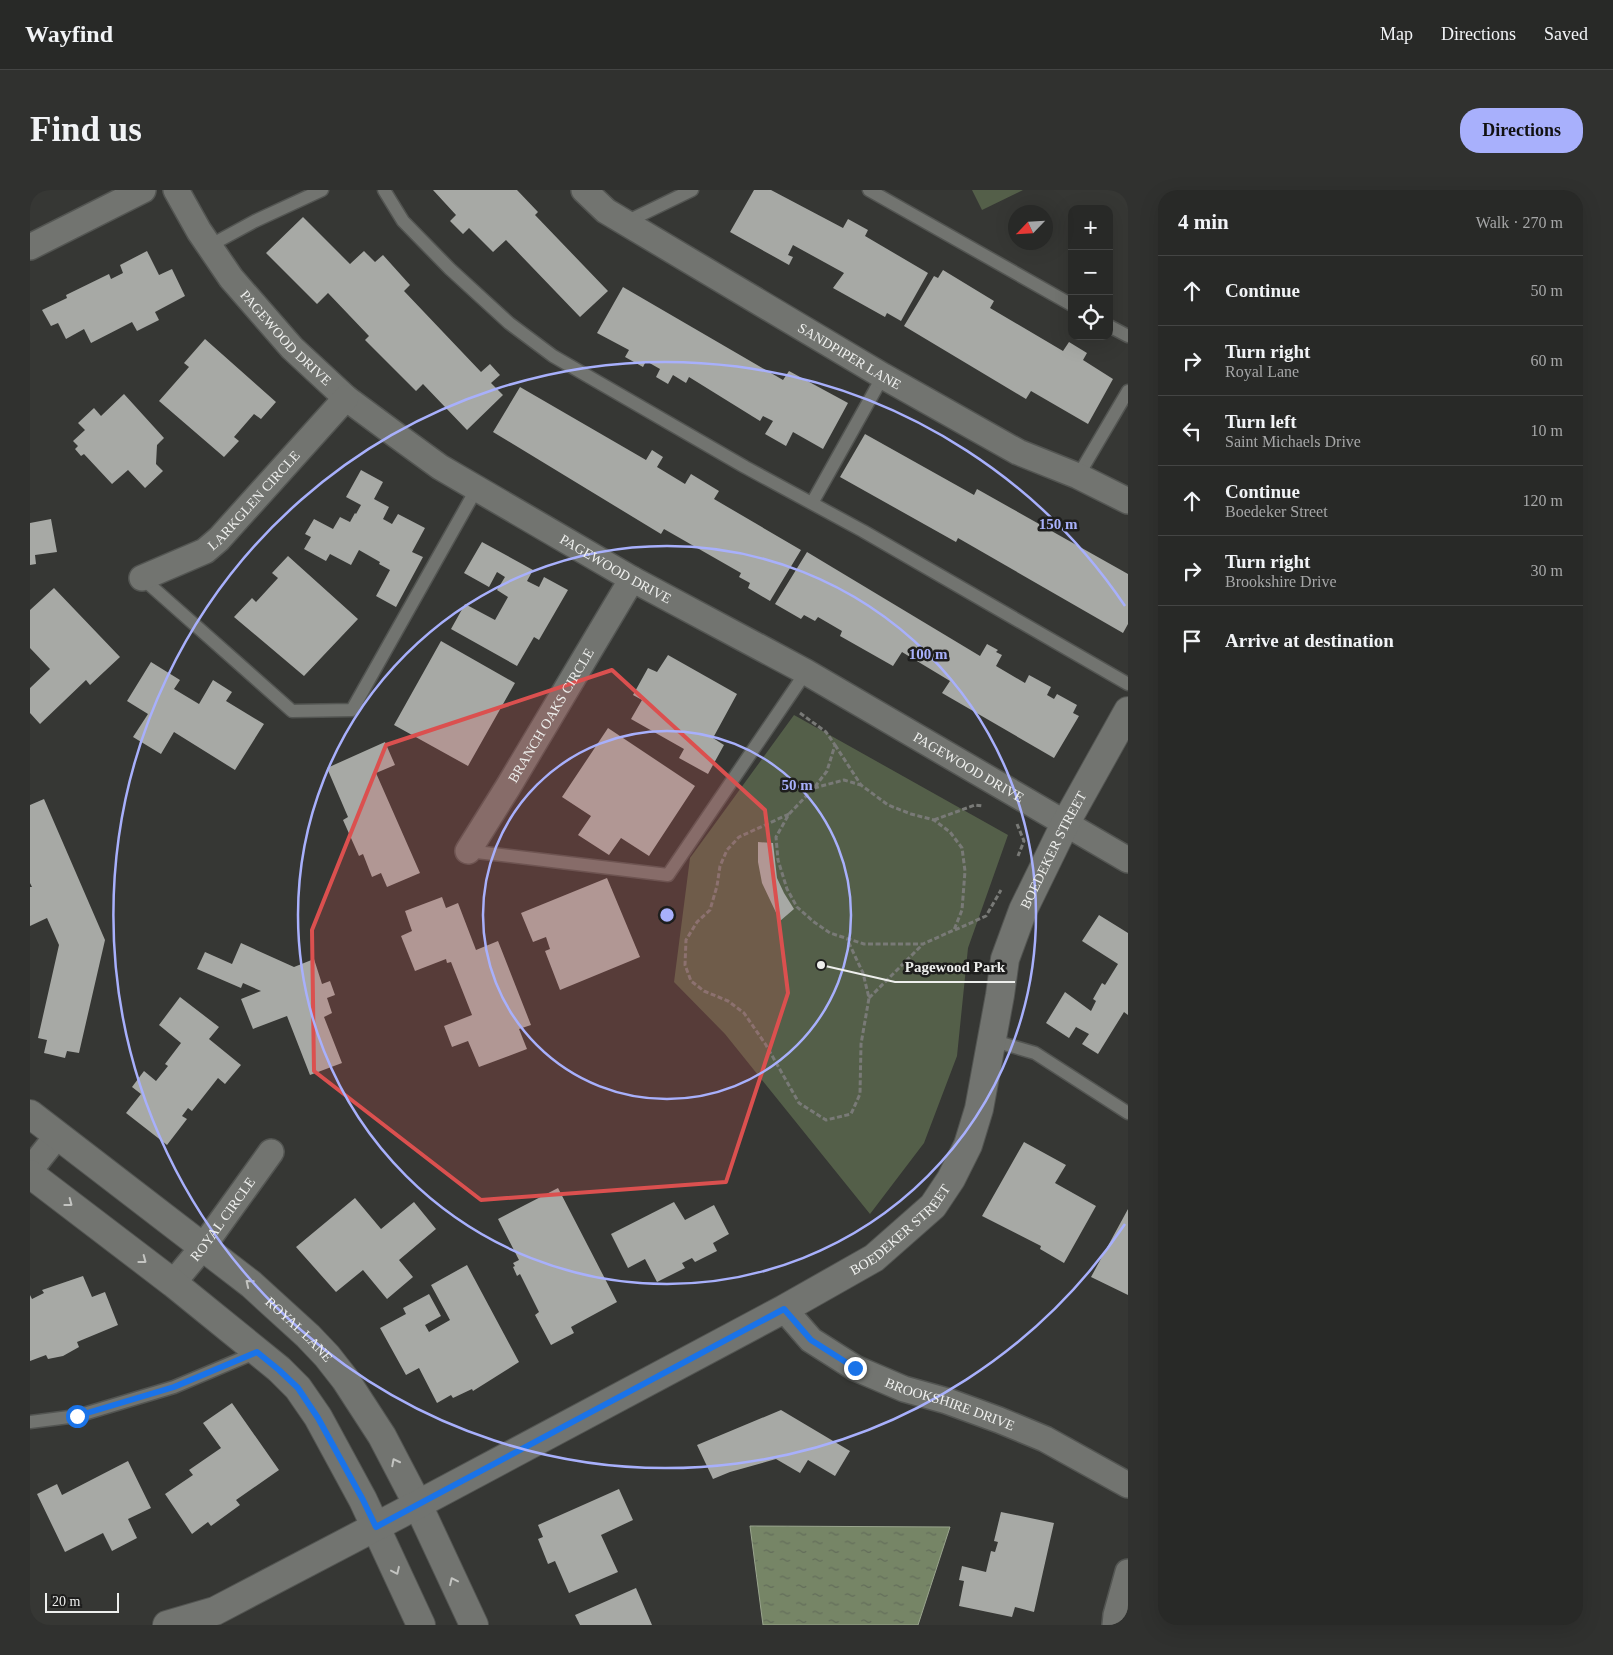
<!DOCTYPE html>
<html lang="en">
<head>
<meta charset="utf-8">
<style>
	:root { --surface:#282927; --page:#30312f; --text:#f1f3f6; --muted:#a5a6a7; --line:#444544; --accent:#a8b0fc }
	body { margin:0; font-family:"Times New Roman",serif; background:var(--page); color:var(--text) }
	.controls { position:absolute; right:15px; top:15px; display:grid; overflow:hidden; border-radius:10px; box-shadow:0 5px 20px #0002 }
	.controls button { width:45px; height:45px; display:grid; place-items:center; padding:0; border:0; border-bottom:1px solid var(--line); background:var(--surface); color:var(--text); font:25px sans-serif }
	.compass { position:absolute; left:978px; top:15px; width:45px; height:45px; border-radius:50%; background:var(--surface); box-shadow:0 5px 20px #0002; rotate:245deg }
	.scale { position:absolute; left:15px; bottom:12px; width:74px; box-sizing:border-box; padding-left:5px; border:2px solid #eeefed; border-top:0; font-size:14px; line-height:18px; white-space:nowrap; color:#eeefed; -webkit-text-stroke:4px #1e1e1d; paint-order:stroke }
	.stop { position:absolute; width:15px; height:15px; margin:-11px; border:4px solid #1a73e8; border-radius:50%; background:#fff }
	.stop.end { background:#1a73e8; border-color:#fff; box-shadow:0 1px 5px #0008 }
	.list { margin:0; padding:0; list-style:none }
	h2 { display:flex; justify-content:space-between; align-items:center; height:65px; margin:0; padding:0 20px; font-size:21px }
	h2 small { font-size:16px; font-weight:400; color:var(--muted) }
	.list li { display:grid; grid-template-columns:32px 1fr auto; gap:15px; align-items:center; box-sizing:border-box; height:70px; padding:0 20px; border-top:1px solid var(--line) }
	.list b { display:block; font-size:19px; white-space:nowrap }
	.list p { margin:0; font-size:16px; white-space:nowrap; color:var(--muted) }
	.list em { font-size:16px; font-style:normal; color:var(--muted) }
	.icon { flex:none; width:28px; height:28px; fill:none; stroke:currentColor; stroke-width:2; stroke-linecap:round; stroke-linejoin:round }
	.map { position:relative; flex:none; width:1098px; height:1435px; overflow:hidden; border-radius:20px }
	header { display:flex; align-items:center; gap:30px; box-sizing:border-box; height:70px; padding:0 25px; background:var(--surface); border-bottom:1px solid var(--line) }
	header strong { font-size:24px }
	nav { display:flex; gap:28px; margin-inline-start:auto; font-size:18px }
	.intro { display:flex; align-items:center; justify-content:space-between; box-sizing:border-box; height:120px; padding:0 30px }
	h1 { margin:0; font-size:35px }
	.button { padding:12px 22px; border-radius:20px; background:var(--accent); color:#111; font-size:18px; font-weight:700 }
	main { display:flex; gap:30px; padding:0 30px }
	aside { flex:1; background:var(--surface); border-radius:20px; box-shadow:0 5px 20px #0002 }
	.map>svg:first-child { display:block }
</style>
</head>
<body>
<header>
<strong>Wayfind</strong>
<nav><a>Map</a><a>Directions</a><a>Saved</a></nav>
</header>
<div class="intro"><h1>Find us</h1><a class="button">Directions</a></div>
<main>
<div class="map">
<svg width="1098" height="1435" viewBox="0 0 1098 1435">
	<defs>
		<pattern id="water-ripples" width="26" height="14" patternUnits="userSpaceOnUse" patternTransform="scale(1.25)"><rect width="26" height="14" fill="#768566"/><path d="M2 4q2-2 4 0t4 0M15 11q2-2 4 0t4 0" fill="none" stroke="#636d5a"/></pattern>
	</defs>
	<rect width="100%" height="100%" fill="#363734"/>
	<path fill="#545f49" d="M942 0H993L952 20Z
		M764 525 978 645 938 758 927 866 894 953 840 1024 695 844 644 792 660 668Z"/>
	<path fill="url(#water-ripples)" stroke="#9aa58e" d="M720 1336 920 1337 888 1435H733Z"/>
	<path fill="#a7a9a5" d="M403 0H487L508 22 505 25 578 101 550 127 476 50 463 62 439 38 433 44 420 31 426 25Z
		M724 0H741L813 38 818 29 838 40 835 46 898 83 871 131 857 123 855 127 803 98 814 83 763 55 758 65 763 67 759 75 700 42Z
		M273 27 320 74 334 61 345 72 353 65 380 95 374 101 451 182 460 174 470 185 461 193 473 205 437 240 393 194 386 201 335 150 339 146 298 103 287 114 236 63Z
		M117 61 129 85 142 79 155 106 125 122 129 130 107 141 102 132 61 153 54 139 36 149 28 133 21 136 12 120 37 108 36 105 79 84 81 89 93 83 90 75Z
		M913 80 964 111 960 118 1033 161 1039 152 1057 163 1053 170 1083 189 1058 234 1001 201 996 209 874 136 904 86 908 88Z
		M593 97 753 190 759 181 818 213 793 259 763 242 756 256 735 244 743 231 733 226 730 231 659 187 656 193 643 185 638 194 626 187 630 179 616 171 613 177 595 167 599 160 567 143Z
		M175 149 246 212 231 229 224 224 204 247 209 251 194 267 129 211 159 177 154 173Z
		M490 197 616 270 622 260 633 267 627 277 655 294 661 284 689 301 684 309 771 360 740 411 718 398 720 393 709 387 711 383 634 339 631 344 463 242Z
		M94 204 134 248 127 255 126 274 133 281 115 298 98 280 82 294 54 264 51 266 45 259 48 256 43 251 55 240 48 233 64 218 71 226Z
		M835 244 944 305 947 299 1098 384V434L1093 443 928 348 926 352 810 287Z
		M331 280 353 292 344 309 359 317 353 329 362 334 368 324 395 338 382 362 393 367 366 417 346 406 360 380 349 374 350 372 329 360 321 375 300 364 296 371 274 359 281 347 275 344 284 329 303 339 310 327 320 332 325 323 326 324 331 315 316 307Z
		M21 329 27 362 5 365 6 374 0 375V333Z
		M452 352 503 380 497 391 509 397 514 387 538 400 509 450 504 447 487 476 421 439 435 414 465 430 478 407 467 400 475 387 467 382 459 397 434 383Z
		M777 362 950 466 957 454 968 460 966 462 972 465 966 476 995 493 999 485 1021 497 1017 505 1024 509 1027 504 1047 515 1043 523 1049 526 1024 568 912 503 920 491 872 462 863 476 810 446 812 441 788 427 785 431 774 425 771 429 745 414Z
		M258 366 328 429 274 486 204 427 222 408 226 412 248 388 242 383Z
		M24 398 90 467 60 495 56 490 10 534 0 523V498L20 479 0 458V420Z
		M411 451 485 493 438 576 364 535Z
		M638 465 707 504 683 548 694 555 678 584 649 568 654 559 601 529 612 510 603 505 618 478 627 482Z
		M121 472 150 490 144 499 169 514 183 490 202 502 196 511 234 534 205 580 144 542 131 564 103 547 118 524 97 511Z
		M578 538 665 596 619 666 591 648 579 665 548 645 561 626 532 607Z
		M355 552 365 575 346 583 390 683 357 697 351 683 342 687 333 664 329 666 313 630 318 627 297 578Z
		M14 609 75 750 49 863 37 861 35 868 14 863 17 850 8 848 29 755 17 728 0 736V697H2L0 693V615Z
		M728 652 743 653 747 688 754 703 764 719 750 731 732 693 728 672Z
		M577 688 610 767 530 800 515 761 520 759 516 747 503 752 491 723Z
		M412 707 416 718 428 713 446 760 468 751 501 835 489 839 497 859 449 877 438 851 422 857 414 836 442 825 421 772 417 773 416 769 385 781 371 746 382 741 375 721Z
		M1069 725 1098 743V825L1094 822 1068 864 1052 854 1059 844 1046 837 1039 848 1016 833 1035 802 1061 821 1066 811 1063 809 1072 793 1075 795 1088 774 1052 751Z
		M211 753 264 777 284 769 292 794 300 791 305 805 297 808 302 823 294 827 312 873 280 885 257 826 223 839 211 809 231 801 213 793 211 798 167 779 175 762 202 774Z
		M150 807 189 837 179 849 211 875 195 894 188 888 162 921 158 918 152 926 157 929 137 955 96 923 111 904 102 897 114 881 126 891 138 876 135 874 151 853 129 835Z
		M994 952 1036 975 1025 993 1066 1016 1034 1073 1010 1059 1011 1056 952 1026Z
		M528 998 587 1112 541 1137 544 1143 521 1155 505 1125 509 1122 490 1084 487 1086 483 1077 485 1076 483 1073 489 1070 468 1029Z
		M325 1008 351 1039 384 1012 406 1039 369 1070 383 1087 357 1109 333 1080 306 1102 266 1057Z
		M644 1012 655 1030 684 1015 699 1044 683 1053 687 1061 665 1072 662 1068 652 1073 655 1078 627 1092 615 1069 598 1078 581 1044Z
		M1098 1019V1105L1061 1087Z
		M437 1075 489 1172 443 1201 442 1199 423 1208 421 1205 407 1213 389 1178 376 1185 350 1138 376 1124 373 1118 399 1104 411 1126 395 1135 399 1142 420 1130 401 1095Z
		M53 1086 62 1107 75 1102 88 1135 47 1152 49 1157 33 1166 18 1169 16 1165 0 1171V1105L2 1109 14 1103 12 1100Z
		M202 1213 249 1280 206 1310 210 1315 181 1336 178 1332 162 1344 135 1304 163 1285 159 1280 191 1258 173 1233Z
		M751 1220 820 1261 805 1286 778 1270 770 1283 746 1269 700 1282 683 1289 667 1255Z
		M98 1271 121 1318 98 1329 107 1348 82 1361 73 1343 35 1362 7 1304 27 1294 32 1305Z
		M589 1299 603 1330 571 1345 588 1382 539 1403 525 1371 518 1374 508 1349 513 1347 508 1335Z
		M971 1322 1024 1333 1004 1422 985 1417 982 1427 929 1416 934 1391 929 1390 932 1376 956 1382 961 1361 965 1362 968 1352 964 1351Z
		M606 1398 622 1435H550L545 1425Z"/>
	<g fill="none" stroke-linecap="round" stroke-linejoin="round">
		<g stroke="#535552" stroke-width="15">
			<path id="lane" d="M354 0 373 31 420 79 479 133 523 166 715 277 833 341 1098 494
				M839 0 1042 115
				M596 32 662 0
				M179 56 225 31 292 0
				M1079 136 1098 146
				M1048 286 1098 201
				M782 313 853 186
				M112 388 262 521 322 520 447 298
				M438 661 638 685 776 482
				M961 850 1005 863 1098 923
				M0 1232 47 1226 144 1197 227 1162"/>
		</g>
		<g stroke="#535552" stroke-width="28">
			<g id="street">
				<path id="s1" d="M146 0 169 41 201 88 262 158 316 208 366 245 410 277 602 389 776 482 1098 670"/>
				<path id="s2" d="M554 0 576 21 853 186 988 262 1048 286 1098 311"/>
				<path d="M0 57 113 0"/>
				<path id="s3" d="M112 388 175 361 189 349 316 208"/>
				<path id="s4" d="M438 661 478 597 602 389"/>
				<path d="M0 980 27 946"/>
				<path id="s5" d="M143 1093 172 1058 241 962"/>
				<path id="s6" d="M754 1119 781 1150 825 1178 874 1199 917 1211 969 1230 1015 1249 1098 1295"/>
				<path d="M1085 1435 1086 1425 1098 1382"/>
			</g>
		</g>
		<g stroke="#535552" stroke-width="30">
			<g id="secondary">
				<path id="s7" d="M0 924 221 1094 278 1146 297 1166 315 1189 352 1246 388 1315 444 1435"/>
				<path d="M0 984 143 1093 249 1179 268 1198 288 1227 333 1310 391 1435"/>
				<path id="s8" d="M137 1435 185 1421 370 1324 754 1119 844 1068 903 1016 921 989 938 955 949 919 970 805 975 769 993 720 1035 634 1098 521"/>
			</g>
		</g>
		<path stroke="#797a77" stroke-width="3" stroke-dasharray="5 2.5" stroke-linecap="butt" d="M770 523 796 542 805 555 797 581 784 598 759 624 746 647 748 670 757 699 767 717 784 732 800 743 834 754H893L924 740 932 720 935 681 932 658 920 642 904 630 881 624 858 615 831 595 805 555
			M784 598 814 590 831 595
			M759 624 709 647 697 660 690 676 687 696 680 720 667 732 656 750 655 775 661 791 674 801 698 811 714 823 736 855 769 913 796 930 821 924 830 904 831 854 839 808 833 783 817 749
			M904 630 945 615 953 616
			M987 634 994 651 988 666
			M925 740 956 726 971 700
			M839 808 893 754"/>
		<use href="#lane" stroke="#727470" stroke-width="12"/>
		<use href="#street" stroke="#727470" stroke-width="25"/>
		<use href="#secondary" stroke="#727470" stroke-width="28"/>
	</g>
	<defs><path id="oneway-chevron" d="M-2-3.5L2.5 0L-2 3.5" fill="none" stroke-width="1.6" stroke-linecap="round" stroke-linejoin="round" transform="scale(1.25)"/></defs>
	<g stroke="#c3c4c1">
		<use href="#oneway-chevron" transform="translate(39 1013) rotate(37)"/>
		<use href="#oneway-chevron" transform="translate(113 1070) rotate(37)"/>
		<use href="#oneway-chevron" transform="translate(219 1093) rotate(-141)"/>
		<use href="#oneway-chevron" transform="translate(365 1272) rotate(-117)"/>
		<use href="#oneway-chevron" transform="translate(366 1381) rotate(65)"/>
		<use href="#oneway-chevron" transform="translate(423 1391) rotate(-115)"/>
	</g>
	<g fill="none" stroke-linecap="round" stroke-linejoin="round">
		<path stroke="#1a73e8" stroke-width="6" d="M47 1226 144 1197 227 1162 249 1180 268 1198 288 1228 333 1310 346 1337 754 1119 781 1150 825 1178"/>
	</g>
	<path fill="#db504f" fill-opacity="0.2" stroke="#db504f" stroke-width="4" stroke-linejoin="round" d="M582 480 735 620 758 803 696 992 451 1010 284 881 282 740 356 555Z"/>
	<g fill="none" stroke="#a8b0fc" stroke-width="2.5">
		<circle cx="637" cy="725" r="184"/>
		<circle cx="637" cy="725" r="369"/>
		<path d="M1095 1034A553 553 0 1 1 1095 416"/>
	</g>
	<g text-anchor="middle" stroke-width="5" stroke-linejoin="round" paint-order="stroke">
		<g font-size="14" fill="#eeefed" stroke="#1e1e1d">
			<text dy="5" stroke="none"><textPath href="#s1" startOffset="185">PAGEWOOD DRIVE</textPath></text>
			<text dy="5" stroke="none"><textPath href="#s2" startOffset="314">SANDPIPER LANE</textPath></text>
			<text dy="5" stroke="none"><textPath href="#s3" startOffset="139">LARKGLEN CIRCLE</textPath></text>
			<text dy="5" stroke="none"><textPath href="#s1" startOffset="590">PAGEWOOD DRIVE</textPath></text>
			<text dy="5" stroke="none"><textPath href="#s4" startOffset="159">BRANCH OAKS CIRCLE</textPath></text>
			<text dy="5" stroke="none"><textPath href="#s1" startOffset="995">PAGEWOOD DRIVE</textPath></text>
			<text dy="5" stroke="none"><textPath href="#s8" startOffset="1256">BOEDEKER STREET</textPath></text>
			<text dy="5" stroke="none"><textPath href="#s5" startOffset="81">ROYAL CIRCLE</textPath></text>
			<text dy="5" stroke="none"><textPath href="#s8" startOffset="836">BOEDEKER STREET</textPath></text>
			<text dy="5" stroke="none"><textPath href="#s7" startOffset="345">ROYAL LANE</textPath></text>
			<text dy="5" stroke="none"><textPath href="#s6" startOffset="195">BROOKSHIRE DRIVE</textPath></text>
		</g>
	</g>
	<circle cx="637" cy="725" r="8" fill="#a8b0fc" stroke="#1e1e1d" stroke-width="2.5"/>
	<g font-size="15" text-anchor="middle" font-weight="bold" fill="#a8b0fc" stroke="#1e1e1d" stroke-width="5" stroke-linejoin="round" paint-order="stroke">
		<text x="1028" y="339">150 m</text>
		<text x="898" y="469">100 m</text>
		<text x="767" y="600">50 m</text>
	</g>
	<path fill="none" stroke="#eeefed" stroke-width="2" d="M791 775L865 792H985"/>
	<circle fill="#eeefed" stroke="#1e1e1d" stroke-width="2" cx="791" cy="775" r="5"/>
	<g font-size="15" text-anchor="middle" font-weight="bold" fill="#eeefed" stroke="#1e1e1d" stroke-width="5" stroke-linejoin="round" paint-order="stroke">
		<text x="925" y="782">Pagewood Park</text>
	</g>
</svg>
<div class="controls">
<button>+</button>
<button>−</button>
<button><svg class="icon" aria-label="locate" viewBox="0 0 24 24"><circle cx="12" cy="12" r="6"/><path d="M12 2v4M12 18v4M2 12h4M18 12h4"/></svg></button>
</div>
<svg class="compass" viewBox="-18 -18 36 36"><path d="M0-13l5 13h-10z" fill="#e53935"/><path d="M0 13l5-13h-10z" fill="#a5a6a7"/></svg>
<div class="scale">20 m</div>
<div class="stop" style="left:47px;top:1226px"></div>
<div class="stop end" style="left:825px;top:1178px"></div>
</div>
<aside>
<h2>4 min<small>Walk · 270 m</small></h2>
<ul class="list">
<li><svg class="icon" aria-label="ahead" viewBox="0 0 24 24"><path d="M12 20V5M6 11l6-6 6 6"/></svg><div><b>Continue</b></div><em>50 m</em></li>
<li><svg class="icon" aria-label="right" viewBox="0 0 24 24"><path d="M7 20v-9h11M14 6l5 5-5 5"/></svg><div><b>Turn right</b><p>Royal Lane</p></div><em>60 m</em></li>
<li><svg class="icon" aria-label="left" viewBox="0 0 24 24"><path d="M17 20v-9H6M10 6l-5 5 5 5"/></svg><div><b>Turn left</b><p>Saint Michaels Drive</p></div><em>10 m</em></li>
<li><svg class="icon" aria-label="ahead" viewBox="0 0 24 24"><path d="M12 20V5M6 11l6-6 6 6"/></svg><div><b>Continue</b><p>Boedeker Street</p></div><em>120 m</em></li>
<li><svg class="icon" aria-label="right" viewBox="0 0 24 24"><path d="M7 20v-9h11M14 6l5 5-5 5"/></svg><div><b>Turn right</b><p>Brookshire Drive</p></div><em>30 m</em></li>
<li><svg class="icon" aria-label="arrive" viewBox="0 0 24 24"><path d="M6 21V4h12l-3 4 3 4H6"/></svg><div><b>Arrive at destination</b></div></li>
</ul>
</aside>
</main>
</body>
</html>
